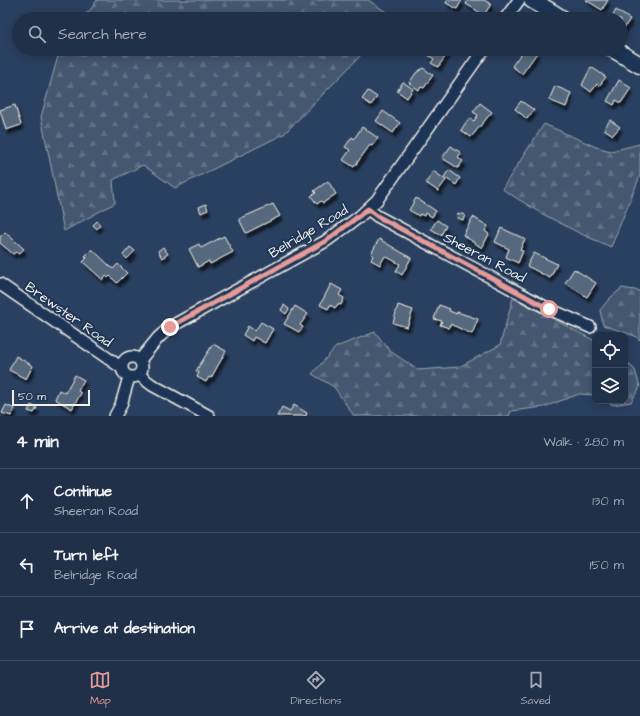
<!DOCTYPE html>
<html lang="en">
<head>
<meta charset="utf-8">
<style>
	:root { --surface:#203048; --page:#2d3c52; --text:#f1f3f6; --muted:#a2a9b4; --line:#3d4b60; --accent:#e69b98 }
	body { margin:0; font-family:"Architects Daughter",sans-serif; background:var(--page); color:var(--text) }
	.controls { position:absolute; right:12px; bottom:12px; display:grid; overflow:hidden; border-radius:8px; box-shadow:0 2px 10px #0003 }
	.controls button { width:36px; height:36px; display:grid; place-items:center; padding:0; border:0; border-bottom:1px solid var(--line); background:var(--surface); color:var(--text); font:20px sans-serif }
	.scale { position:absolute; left:12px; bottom:10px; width:78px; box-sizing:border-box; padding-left:4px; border:2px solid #f4f1e8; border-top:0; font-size:11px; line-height:14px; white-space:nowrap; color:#f4f1e8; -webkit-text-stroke:3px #1d3557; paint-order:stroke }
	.stop { position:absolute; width:12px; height:12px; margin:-9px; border:3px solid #e69b98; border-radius:50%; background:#fff }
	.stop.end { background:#e69b98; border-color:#fff; box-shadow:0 1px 4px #0008 }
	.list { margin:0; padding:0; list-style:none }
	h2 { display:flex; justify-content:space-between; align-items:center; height:52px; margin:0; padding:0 16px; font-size:17px }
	h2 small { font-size:13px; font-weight:400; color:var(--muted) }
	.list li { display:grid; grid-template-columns:26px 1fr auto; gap:12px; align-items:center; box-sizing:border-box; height:64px; padding:0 16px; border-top:1px solid var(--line) }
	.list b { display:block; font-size:15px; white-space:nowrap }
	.list p { margin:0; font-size:13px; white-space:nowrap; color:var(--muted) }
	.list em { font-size:13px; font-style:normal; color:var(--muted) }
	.icon { flex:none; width:22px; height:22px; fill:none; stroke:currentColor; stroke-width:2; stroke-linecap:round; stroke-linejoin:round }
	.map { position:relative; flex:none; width:640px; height:416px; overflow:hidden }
	.search { position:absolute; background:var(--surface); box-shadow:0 2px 10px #0003; left:12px; right:12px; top:12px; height:44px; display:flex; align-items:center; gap:10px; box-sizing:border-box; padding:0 14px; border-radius:22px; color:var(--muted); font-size:15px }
	.sheet { height:244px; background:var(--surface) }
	nav { display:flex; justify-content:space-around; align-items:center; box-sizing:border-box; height:56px; border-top:1px solid var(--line); background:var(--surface); font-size:11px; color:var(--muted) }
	nav a { display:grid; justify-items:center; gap:2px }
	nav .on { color:var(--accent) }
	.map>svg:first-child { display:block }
</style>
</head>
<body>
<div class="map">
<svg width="640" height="416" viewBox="0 0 640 416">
	<defs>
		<pattern id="forest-firs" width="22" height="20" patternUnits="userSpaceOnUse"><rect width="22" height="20" fill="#445771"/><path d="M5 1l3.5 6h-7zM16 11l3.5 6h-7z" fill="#607085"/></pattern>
		<filter id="shadow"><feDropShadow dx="2.5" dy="4.5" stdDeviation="1" flood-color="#0009"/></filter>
	</defs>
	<rect width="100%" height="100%" fill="#2a4060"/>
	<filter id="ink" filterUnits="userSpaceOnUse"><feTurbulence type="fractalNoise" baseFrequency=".025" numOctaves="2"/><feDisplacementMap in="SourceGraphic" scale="8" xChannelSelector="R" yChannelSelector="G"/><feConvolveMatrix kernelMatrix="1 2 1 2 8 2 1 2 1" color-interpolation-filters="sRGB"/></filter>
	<g filter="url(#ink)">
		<path fill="url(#forest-firs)" stroke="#9ca4ac" d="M97 0H368L397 19H80L91 9Z
			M60 49H367L284 134 175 188 143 165 113 180 115 203 64 231 41 117Z
			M544 124 596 147 611 151 640 144V176L611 247 581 234 539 212 502 189Z
			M622 288 640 291V340L635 336 603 325 600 310 610 298Z
			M513 298 595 341V395L579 394 544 407 511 411 509 416H354L334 387 312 374 336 347 375 332 390 351 418 370 459 367 500 345Z
			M625 360 635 370 640 387 631 402 613 405 606 401H625Z"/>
		<path fill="#56677d" stroke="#f4f1e8" filter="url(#shadow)" d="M447 0H462L457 9 446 3Z
			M468 0H484L491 4 484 15 466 4Z
			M586 0H608L602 10Z
			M616 10 630 19 623 30 621 29V19H611Z
			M433 49H443L448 53 438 67 431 63 434 59 428 55Z
			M521 49H534L533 50 537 53 522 74 512 66 523 51Z
			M591 67 606 77 599 86 597 84 591 92 582 85Z
			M423 68 433 75 424 88 421 87 419 90 409 83 416 73Z
			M619 80 631 88 621 103 616 100 614 105 607 101Z
			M403 82 413 89 407 98 397 91Z
			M555 86 571 93 566 107 549 100Z
			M368 91 377 97 371 105 362 99Z
			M521 101 534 110 527 119 515 109Z
			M480 103 492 112 471 137 461 130 469 118 474 121 478 115 473 112Z
			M15 105 21 125 6 130 0 110Z
			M383 111 400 123 393 133 376 121Z
			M610 120 620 127 613 135 604 129Z
			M362 127 378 138 372 146 370 145 354 167 343 160 350 150 345 147 352 137 354 139Z
			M451 146 461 153 458 157 463 161 458 168 442 158Z
			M449 170 460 178 456 185 444 177Z
			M433 171 446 180 438 191 426 183Z
			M328 181 336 194 323 203 321 201 317 204 311 196 316 193 314 191Z
			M416 198 436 211 432 217 426 213 424 216 420 214 419 216 409 210Z
			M206 204 208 210 201 213 199 207Z
			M273 204 280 216 246 233 239 219Z
			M458 213 465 215 463 220 457 218Z
			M473 217 488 226 485 231 489 234 482 248 463 235Z
			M437 220 446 226 441 235 431 229Z
			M97 221 100 225 97 229 93 225Z
			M501 228 525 239 520 250 523 251 518 263 506 257 509 249 495 242Z
			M5 232 24 249 19 254 16 252 13 254 0 243V237Z
			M224 236 233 252 210 264 209 261 198 267 189 249 199 244 201 248Z
			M379 239 411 258 402 275 396 271 400 264 385 256 380 265 371 260 373 255 371 254Z
			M130 247 135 251 127 259 123 255Z
			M163 247 168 254 162 258 158 251Z
			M92 249 113 269 118 264 127 273 117 283 110 276 108 278 106 276 103 280 83 262 87 258 85 256Z
			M534 253 557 264 550 278 527 266Z
			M574 269 596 283 587 297 565 283Z
			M331 284 342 290 339 295 344 298 341 305 338 304 335 308 330 305 328 309 320 305Z
			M284 305 289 309 286 314 281 310Z
			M398 305 413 310 407 327 393 323Z
			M439 305 450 309 449 311 457 314V312L478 319 472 334 450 324 449 328 440 325 442 321 434 319Z
			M295 306 308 314 300 325 303 327 299 332 284 324Z
			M261 322 273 329 265 343 254 337 252 341 243 335 248 326 255 331Z
			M213 344 226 351 211 378 209 377 206 382 197 377 199 372 196 371Z
			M16 356 33 366 26 379 9 370Z
			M75 375 84 380 78 391 81 393 72 409 55 399 59 390 65 393Z
			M6 405 15 409 11 416 2 413Z
			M31 405 37 408 34 413 28 411Z
			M294 405 307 413 306 416H277L282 407 290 411Z"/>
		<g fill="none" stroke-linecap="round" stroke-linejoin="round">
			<g stroke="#f4f1e8" stroke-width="14">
				<path id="street" d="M505 19 519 0
					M368 209 377 216 549 309 590 327
					M0 284 122 368
					M122 367a10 10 0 1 1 20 0a10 10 0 1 1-20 0Z
					M140 360 158 338 170 327 326 241 359 217 377 200 484 49
					M139 375 152 385 209 416
					M115 416 121 405 129 377"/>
			</g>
			<g stroke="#f4f1e8" stroke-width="19">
				<path id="secondary" d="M532 0 563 19
					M613 49 640 65"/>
			</g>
			<use href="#street" stroke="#1d3557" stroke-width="11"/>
			<use href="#secondary" stroke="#1d3557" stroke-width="16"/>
		</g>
	</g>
	<g fill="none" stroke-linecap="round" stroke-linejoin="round" filter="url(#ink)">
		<path stroke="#e69b98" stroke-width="5" d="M170 327 326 241 368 209 377 216 549 309"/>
	</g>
	<g text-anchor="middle" stroke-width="4" stroke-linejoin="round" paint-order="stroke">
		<g font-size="14" fill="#f4f1e8" stroke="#1d3557">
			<text transform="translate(308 231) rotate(-31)" y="5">Belridge Road</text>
			<text transform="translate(485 257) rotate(28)" y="5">Sheeran Road</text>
			<text transform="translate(69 314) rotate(35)" y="5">Brewster Road</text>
		</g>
	</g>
</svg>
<div class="controls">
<button><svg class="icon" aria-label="locate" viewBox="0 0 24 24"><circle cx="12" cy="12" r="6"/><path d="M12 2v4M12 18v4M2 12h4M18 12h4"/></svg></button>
<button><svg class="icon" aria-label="layers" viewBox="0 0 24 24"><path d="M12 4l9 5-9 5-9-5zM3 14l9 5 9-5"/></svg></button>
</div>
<div class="scale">50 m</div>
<div class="stop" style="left:549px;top:309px"></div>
<div class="stop end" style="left:170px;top:327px"></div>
<div class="search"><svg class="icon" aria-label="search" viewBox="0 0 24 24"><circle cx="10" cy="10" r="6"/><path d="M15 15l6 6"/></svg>Search here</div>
</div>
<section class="sheet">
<h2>4 min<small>Walk · 280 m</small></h2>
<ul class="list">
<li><svg class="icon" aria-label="ahead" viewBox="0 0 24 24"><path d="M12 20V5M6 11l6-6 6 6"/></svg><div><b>Continue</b><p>Sheeran Road</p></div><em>130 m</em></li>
<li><svg class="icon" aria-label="left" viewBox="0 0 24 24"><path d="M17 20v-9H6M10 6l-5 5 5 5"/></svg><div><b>Turn left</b><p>Belridge Road</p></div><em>150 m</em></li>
<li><svg class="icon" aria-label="arrive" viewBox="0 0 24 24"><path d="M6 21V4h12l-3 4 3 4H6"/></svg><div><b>Arrive at destination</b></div></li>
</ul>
</section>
<nav>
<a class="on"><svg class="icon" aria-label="map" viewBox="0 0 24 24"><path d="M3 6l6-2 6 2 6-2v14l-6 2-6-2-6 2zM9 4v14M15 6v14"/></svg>Map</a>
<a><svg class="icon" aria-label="directions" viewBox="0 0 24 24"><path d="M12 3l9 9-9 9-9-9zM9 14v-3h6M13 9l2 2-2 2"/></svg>Directions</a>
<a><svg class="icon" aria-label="saved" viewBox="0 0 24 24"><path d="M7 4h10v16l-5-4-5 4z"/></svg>Saved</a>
</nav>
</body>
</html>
